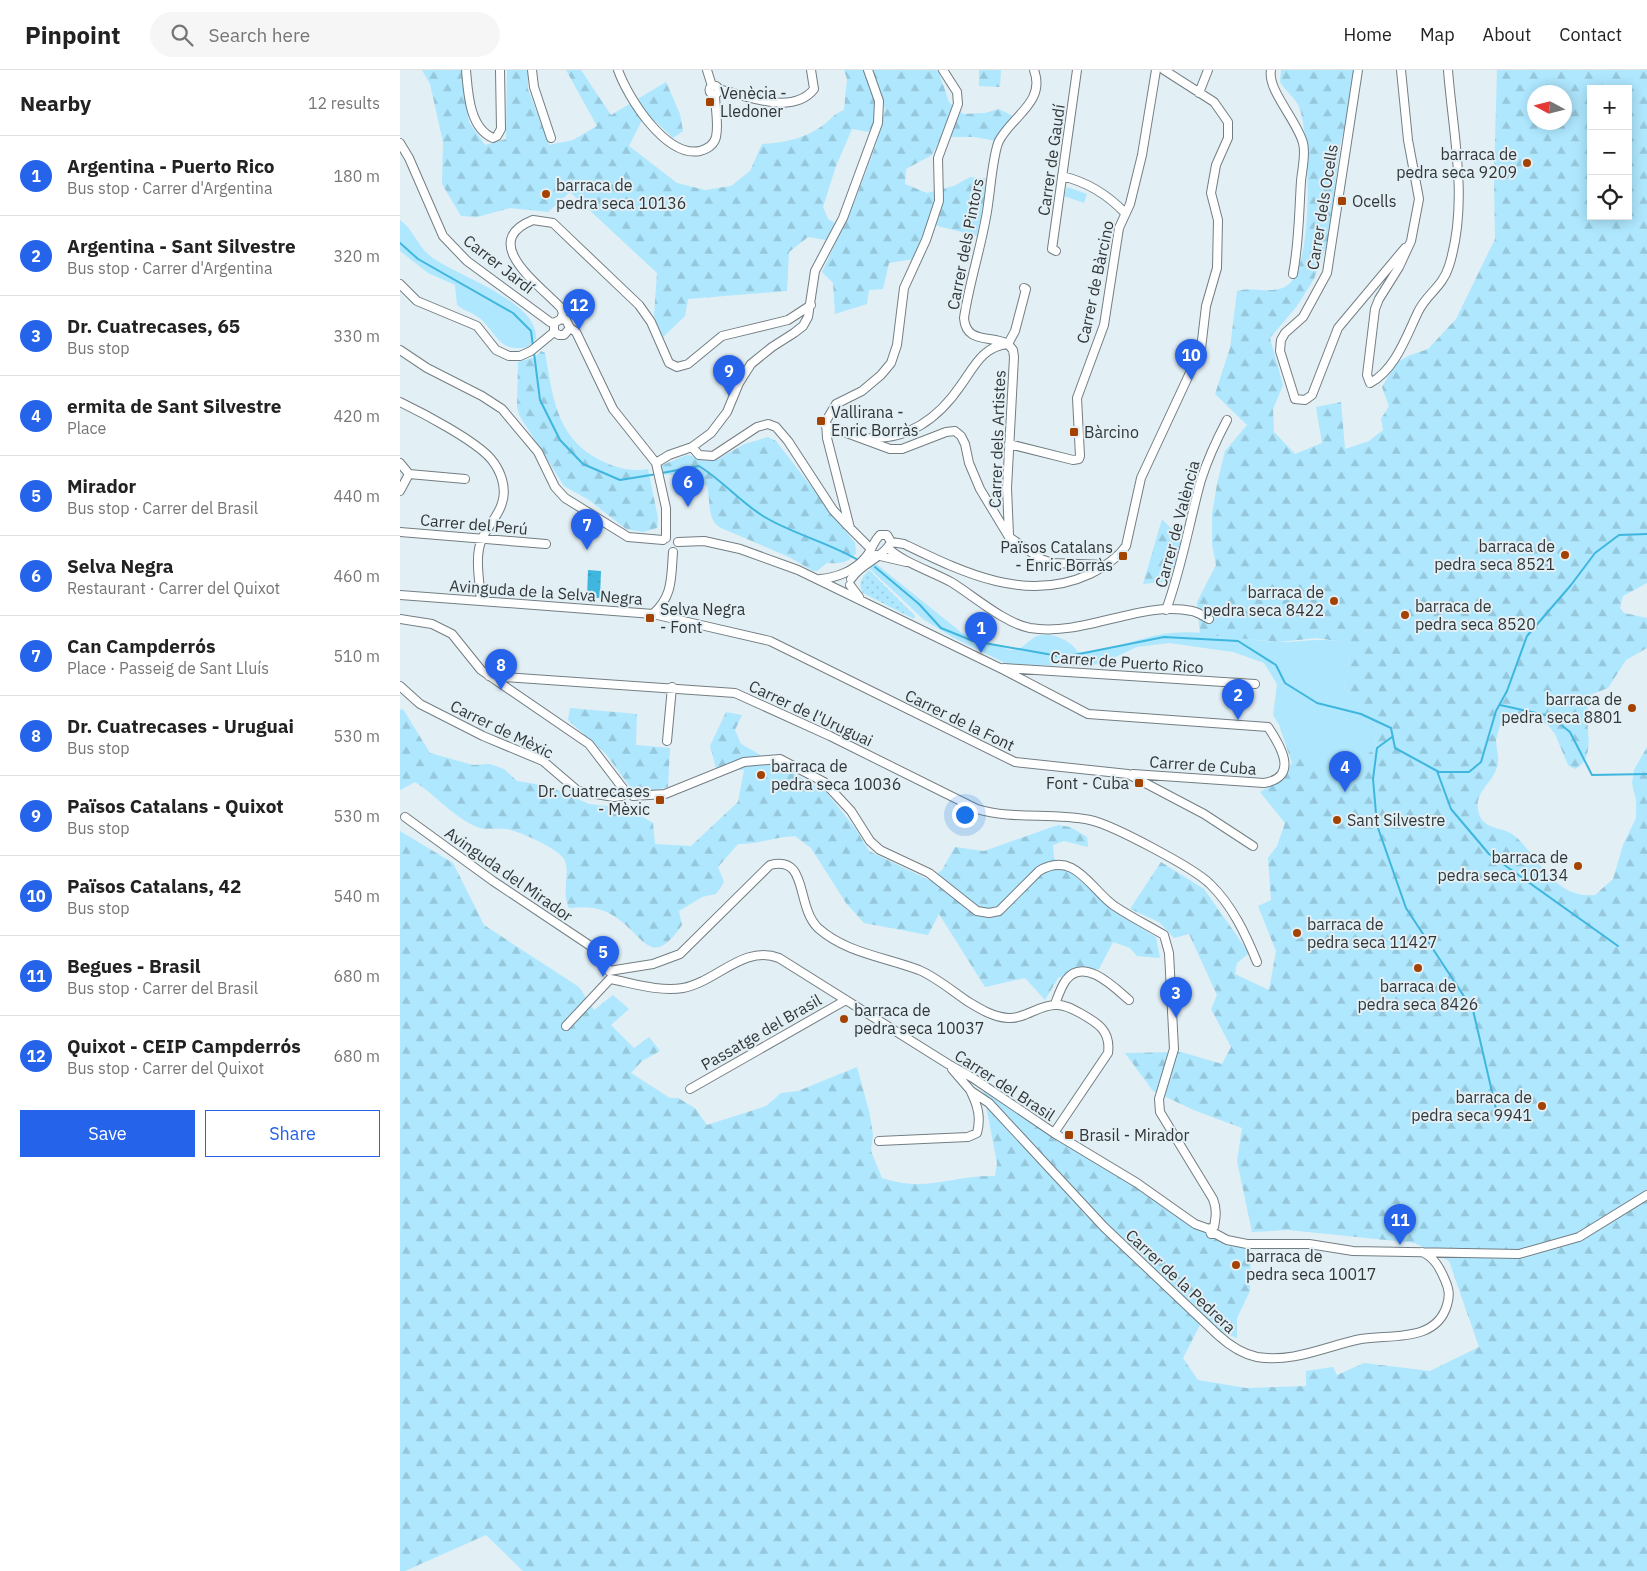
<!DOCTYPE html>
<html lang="en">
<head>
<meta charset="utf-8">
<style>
	:root { --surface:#fff; --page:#f6f6f6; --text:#222; --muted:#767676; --line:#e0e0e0; --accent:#2563eb }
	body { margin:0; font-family:"IBM Plex Sans",sans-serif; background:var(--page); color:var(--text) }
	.controls { position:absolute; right:15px; top:15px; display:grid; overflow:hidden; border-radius:0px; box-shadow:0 2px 12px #0003 }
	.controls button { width:45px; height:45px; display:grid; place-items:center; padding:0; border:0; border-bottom:1px solid var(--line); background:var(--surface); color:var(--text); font:25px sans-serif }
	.compass { position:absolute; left:1127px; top:15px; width:45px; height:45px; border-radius:50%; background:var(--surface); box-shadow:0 2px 12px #0003; rotate:277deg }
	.you { position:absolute; left:564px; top:744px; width:18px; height:18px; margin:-12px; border:4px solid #fff; border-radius:50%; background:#1a73e8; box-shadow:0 0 0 8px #1a73e833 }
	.badge { display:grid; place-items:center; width:32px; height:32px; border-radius:50%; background:var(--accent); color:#fff; font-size:16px; font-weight:700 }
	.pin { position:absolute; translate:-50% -41px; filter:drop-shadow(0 1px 2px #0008) }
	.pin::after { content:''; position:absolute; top:26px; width:18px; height:15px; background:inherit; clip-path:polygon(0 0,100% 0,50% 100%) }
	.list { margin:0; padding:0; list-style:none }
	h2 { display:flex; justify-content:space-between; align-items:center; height:65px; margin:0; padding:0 20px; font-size:21px }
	h2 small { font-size:16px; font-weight:400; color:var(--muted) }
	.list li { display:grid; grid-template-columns:32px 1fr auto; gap:15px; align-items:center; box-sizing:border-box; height:80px; padding:0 20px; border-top:1px solid var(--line) }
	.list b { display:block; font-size:19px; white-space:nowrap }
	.list p { margin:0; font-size:16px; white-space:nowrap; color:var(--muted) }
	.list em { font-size:16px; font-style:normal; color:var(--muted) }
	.actions { display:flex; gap:10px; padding:15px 20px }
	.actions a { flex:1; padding:11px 0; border:1px solid var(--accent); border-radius:0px; text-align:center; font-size:18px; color:var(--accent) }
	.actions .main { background:var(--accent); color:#fff }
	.icon { flex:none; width:28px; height:28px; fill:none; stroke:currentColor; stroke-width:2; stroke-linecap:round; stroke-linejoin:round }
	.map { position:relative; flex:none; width:1247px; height:1501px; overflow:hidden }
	header { display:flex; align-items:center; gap:30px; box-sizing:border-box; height:70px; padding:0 25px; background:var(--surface); border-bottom:1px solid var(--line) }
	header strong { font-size:24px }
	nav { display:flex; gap:28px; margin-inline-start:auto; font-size:18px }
	.search { width:350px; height:45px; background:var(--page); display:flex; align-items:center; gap:12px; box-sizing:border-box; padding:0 18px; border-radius:28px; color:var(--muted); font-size:19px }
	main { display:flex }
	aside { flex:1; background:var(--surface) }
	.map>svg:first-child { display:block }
</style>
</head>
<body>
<header>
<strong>Pinpoint</strong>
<div class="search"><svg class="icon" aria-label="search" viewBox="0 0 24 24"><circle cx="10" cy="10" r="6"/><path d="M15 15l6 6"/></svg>Search here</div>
<nav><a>Home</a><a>Map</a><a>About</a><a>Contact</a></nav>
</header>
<main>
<aside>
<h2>Nearby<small>12 results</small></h2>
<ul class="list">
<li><span class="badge">1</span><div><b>Argentina - Puerto Rico</b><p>Bus stop · Carrer d'Argentina</p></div><em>180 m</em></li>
<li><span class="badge">2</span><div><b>Argentina - Sant Silvestre</b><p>Bus stop · Carrer d'Argentina</p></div><em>320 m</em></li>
<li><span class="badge">3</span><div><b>Dr. Cuatrecases, 65</b><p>Bus stop</p></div><em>330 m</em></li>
<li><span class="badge">4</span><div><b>ermita de Sant Silvestre</b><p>Place</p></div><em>420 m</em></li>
<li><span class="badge">5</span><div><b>Mirador</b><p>Bus stop · Carrer del Brasil</p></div><em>440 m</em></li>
<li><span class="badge">6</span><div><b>Selva Negra</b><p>Restaurant · Carrer del Quixot</p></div><em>460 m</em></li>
<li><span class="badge">7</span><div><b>Can Campderrós</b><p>Place · Passeig de Sant Lluís</p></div><em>510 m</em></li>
<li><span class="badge">8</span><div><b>Dr. Cuatrecases - Uruguai</b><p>Bus stop</p></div><em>530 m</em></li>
<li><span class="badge">9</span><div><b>Països Catalans - Quixot</b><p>Bus stop</p></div><em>530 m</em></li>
<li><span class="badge">10</span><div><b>Països Catalans, 42</b><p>Bus stop</p></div><em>540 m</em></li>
<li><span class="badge">11</span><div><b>Begues - Brasil</b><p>Bus stop · Carrer del Brasil</p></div><em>680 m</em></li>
<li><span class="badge">12</span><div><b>Quixot - CEIP Campderrós</b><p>Bus stop · Carrer del Quixot</p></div><em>680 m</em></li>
</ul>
<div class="actions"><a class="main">Save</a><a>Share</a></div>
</aside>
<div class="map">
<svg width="1247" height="1501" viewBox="0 0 1247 1501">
	<defs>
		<pattern id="forest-firs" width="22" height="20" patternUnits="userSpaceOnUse" patternTransform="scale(1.25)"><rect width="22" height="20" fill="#aee7fe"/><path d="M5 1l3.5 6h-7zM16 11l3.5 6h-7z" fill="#96c7da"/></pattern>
		<pattern id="park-dots" width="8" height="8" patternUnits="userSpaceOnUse" patternTransform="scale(1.25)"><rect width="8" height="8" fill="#aee7fe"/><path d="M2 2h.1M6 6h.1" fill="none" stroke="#96c7da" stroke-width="1.8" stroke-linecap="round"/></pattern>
		<pattern id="water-ripples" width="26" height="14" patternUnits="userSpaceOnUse" patternTransform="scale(1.25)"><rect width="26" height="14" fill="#3fb6de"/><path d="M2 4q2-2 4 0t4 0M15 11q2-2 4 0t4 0" fill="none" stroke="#3595b5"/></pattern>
	</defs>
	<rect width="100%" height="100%" fill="#e2eff4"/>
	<path fill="#aee7fe" d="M667 117 687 124 684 133 664 126Z
		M0 150C13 159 17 175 29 185 52 205 139 230 136 269L128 277C99 283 97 264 81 249 74 243 64 241 57 235L55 215 28 203 0 181Z
		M475 493 562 563 610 580C622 581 626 572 635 567 649 560 671 570 678 582 710 583 739 566 771 563 806 559 842 570 877 572 898 573 913 568 937 571L950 588 944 618C964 640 972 647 977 678L951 694 925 701 879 655 873 645 877 614 864 593 833 582 769 573 737 577 700 594 672 596 607 594 552 567 523 549 469 498Z"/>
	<path fill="url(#forest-firs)" fill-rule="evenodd" d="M22 0H61L69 52 85 75 106 69 107 0H128V19L149 75 173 70 197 56 166 0H181L211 45 266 12 280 44 283 61 273 68 255 51 241 52 229 76 277 113 305 120 331 116 350 101 362 74C381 73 403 69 419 58 429 52 433 44 444 40L447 9 444 0H464C473 21 482 42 469 62L452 59 436 96 423 137 428 149 435 153 426 170 408 167 389 182 387 221 288 229 285 246 261 269 254 245 257 203 170 122 148 142 110 138 77 147 61 146 42 114 43 72 30 14Z
		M473 0H538L549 32 563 44 585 43 599 39 613 46 596 71 575 67H542L532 85 506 99 505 114 527 123 554 116 570 107 588 109 577 166 534 155 526 156 514 189 489 193 483 219 469 220 467 234 435 244 433 213 422 202 454 133 476 74 485 39Z
		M579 0H601L600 17 579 16Z
		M881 0H954L947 48 940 75 928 172 914 209 897 236 870 268 883 315 873 339 874 362 895 384 922 373 916 337 941 332 945 379 969 371 983 360 981 349 989 336 982 317 996 293 1008 286 1028 279 1056 249 1095 169 1094 108 1097 0H1247V513L1223 526 1220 538 1224 543 1247 548V578L1226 590 1208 618 1190 625C1189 631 1187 638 1187 644 1187 663 1195 689 1175 699L1168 695 1155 664 1147 654 1118 648 1100 655C1099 660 1097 665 1096 670 1096 679 1100 687 1097 697 1092 714 1075 721 1078 740 1082 762 1103 755 1116 767 1140 789 1155 829 1195 825L1213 809 1223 775 1236 748V730L1232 713 1234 700 1247 677V1501H123L86 1465 5 1501H0V761L53 793 84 855 179 917 194 940 213 925 229 939 211 955 234 978 249 967 260 981 242 991 231 1003 270 1028H278L295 1038 307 1055 366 1036 381 1023 398 1021 457 997 469 1041 473 1064 471 1081 482 1108C526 1123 552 1105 595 1106L597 1093 583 1020 829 1176 851 1178 850 1221 837 1248V1268L800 1255 783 1288 798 1310 846 1318 906 1316V1301L933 1297 937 1305 964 1293 1030 1301 1079 1277 1049 1191 1015 1173 888 1160 852 1162 837 1091 842 1058 796 1041 753 1021 725 983 781 982 822 994 831 977 811 939 817 925 789 864 774 868 759 852 730 839 761 792 804 819 849 883 837 893 835 904 869 920 876 881 858 836 871 830 868 788 877 776 885 753 860 722 878 711 892 693 879 655 925 701 951 694 977 678C972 647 964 640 944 618L950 588 937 571 917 568 878 572 800 564 797 532 816 495 812 474V444L817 414 825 381 847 355 815 324 830 278 837 221C853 216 875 226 889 214 914 193 910 71 900 39 896 28 886 22 880 12ZM1191 19H1228V146H1191ZM1134 22H1164V52H1134Z
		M141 281 145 283C153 327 156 368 200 390 216 398 231 402 248 399L258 448 257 458 243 462 226 459 189 430 164 416 119 345 117 337 118 292 135 287Z
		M368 367 376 371 455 473 456 483C449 493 439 494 427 493L417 501H413L389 487 321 458C306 450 311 430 307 416L294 408 264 404 260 396 287 385 316 390 345 374Z
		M762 449 782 470 773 511 743 514Z
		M170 638 237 644 236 675 270 678 268 717 246 722 230 717 206 684 168 650Z
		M3 639 30 683 73 695 90 694 104 699 117 711 148 716 189 734 230 739 253 753 255 774 291 776 338 732 344 700 316 698 310 676 326 642 342 645 335 660 341 674 426 722 455 758 469 781 529 810 542 800 555 777 584 781 658 755 670 757 687 767 688 777 664 771 653 775 654 788 723 847 756 867 760 888 737 886 730 878 713 872 699 899 680 900 658 908 645 930 625 908 585 917 539 844 528 865 464 853 446 833 411 778 395 766C375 767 358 774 338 774L318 797 324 812 316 824 302 827 279 841 282 855C252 899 245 868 217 848 202 837 187 836 169 838 161 822 171 802 164 789 159 779 119 761 107 759 97 757 87 761 77 757 53 747 36 725 15 712L0 720V640Z"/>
	<path fill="url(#park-dots)" d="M469 500 515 546 514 549 463 523C457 514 462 507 469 500Z"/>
	<path fill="url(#water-ripples)" d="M188 500 201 501 200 528 187 527Z"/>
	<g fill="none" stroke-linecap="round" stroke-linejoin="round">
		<path stroke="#3fb6de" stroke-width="2" d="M0 173 18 189 113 243 131 261 133 276
			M134 283 140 330 160 370 183 394 220 410 257 404
			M262 403 299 396C322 410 339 431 363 446 392 464 428 472 458 490
			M475 497 519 534 541 558 573 571 664 587 764 567 838 571 876 595 885 613 917 633 961 644 991 658 995 678 1039 702H1069L1081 692 1096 641 1107 621 1127 566 1171 515 1195 483 1219 465 1247 464
			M1100 635 1150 646 1170 662 1192 705 1247 704
			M992 667 977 678 973 709 977 755 1006 838 1073 940 1096 1039
			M1037 701 1051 739 1089 784 1218 876"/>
		<g stroke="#737e83" stroke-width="10">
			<path id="minor" d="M66 0C68 22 69 58 93 68L97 66 101 59 100 0
				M132 0 134 17 151 68
				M218 0C228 28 266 88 300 81 307 79 314 75 316 67 319 53 315 38 315 24
				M307 0 312 16
				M871 0C867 20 897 50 903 73 906 84 902 100 901 111 899 142 899 173 893 204
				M958 0 927 203 903 247 885 263 881 270 880 281 895 329 905 330 912 325 938 258 1005 178
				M1001 0 1008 70 1019 129 1011 171 999 197 979 229 975 239 967 305 970 313C995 300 1006 267 1018 242 1027 223 1042 218 1049 196 1069 132 1053 65 1048 0
				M309.5 20a4.5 4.5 0 1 1 9 0a4.5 4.5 0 1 1-9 0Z
				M319 19C346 26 393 46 414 19L411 0
				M799 23 808 0
				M0 73 9 88 43 166 67 191 150 252 154 253
				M662 106C687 112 708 125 725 143
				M656 181 652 179 677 0
				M0 214 17 231 77 256 96 280 109 286H120L131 281 154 262
				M161 249 163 243 161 238C141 216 77 172 133 150L153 153 239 235 251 252 269 293 277 297 288 294 322 266 388 250 411 235
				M154 262V253L161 249 166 250 170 258 176 262 213 339 256 393 266 438V468
				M154 262 159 265H164L170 258
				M0 280 27 298 82 326 102 339 138 382 155 417 165 428 228 467 263 470
				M0 332C23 343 76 371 91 389 101 401 107 418 102 433 98 447 87 457 82 469 74 486 80 513 81 531
				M425 355 490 379H502L546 362 555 361 561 366 565 374 569 393 580 419 609 467 641 489 652 493 706 495
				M465 368C507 371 538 349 561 315 574 297 583 276 608 274 590 265 566 274 564 248 569 214 580 181 586 147 590 129 592 85 599 71 612 46 646 32 634 0
				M609 374 673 390 679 389 680 386 677 328 704 255 719 158 730 134 742 85 756 0
				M292 377 299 385 313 386 357 357 368 354 376 357 388 371 433 440 448 456
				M0 393 9 404 0 421
				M256 393 269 385 292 377 311 363 327 342 339 313 351 294 372 277 394 263 403 256 408 247 415 201 443 148 478 53 479 31 468 0
				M9 404 65 409
				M0 462 146 474
				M609 465 607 418 614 287 613 280 608 274 615 261 626 219 624 218
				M278 472 304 471 340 479 398 500 604 600 688 644 868 657C880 675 900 707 864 713L733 704
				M491 472 504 474C562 502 626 534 690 504 704 497 717 489 726 476L741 408 801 279 806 236 817 198 818 150 811 123 816 95 828 68V52L814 32 764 0
				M470 478 450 458 427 368 426 351 436 334 462 321 481 305 491 293 497 275 504 218 526 170 539 131 538 88 558 34 557 22 543 0
				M488 478C502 492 533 502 551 512 574 526 604 553 630 558 685 567 741 530 792 541 798 542 803 546 809 549
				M476 485 506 492
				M420 509C436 508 454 501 465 488 472 481 472 473 480 465H487L491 472
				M451 509C461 493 481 489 490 474
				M450 515 459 527
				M0 525 253 544 370 571 615 692 728 704 804 744 853 776
				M766 540C782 497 789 453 801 410 808 388 817 369 827 350
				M253 544C273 526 271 508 273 482
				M0 549 32 554 52 564 81 600 189 674 225 721
				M604 598 855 614
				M89 606 335 623 430 666 577 739C613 750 653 742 690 750 713 755 794 798 810 814 832 835 846 865 857 892
				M0 616 20 634 83 666 143 691 178 721 214 727 222 726
				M267 671 272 617
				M233 726 265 724 344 692 380 689 424 712 451 741 470 771 480 780 529 803 577 841 589 843 599 841 639 801C674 780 690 818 713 835 729 846 747 855 764 865L769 883 774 979 759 1029 760 1042 813 1129C817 1139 816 1146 814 1157L809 1159
				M5 747 93 811 189 875 200 885 209 901
				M209 901 253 894 280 884 370 795C409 785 395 835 418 858 446 883 485 887 519 900 536 907 552 921 567 931 580 939 593 947 608 948 625 949 639 935 655 935 664 934 673 939 680 943 698 953 711 961 708 983L654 1063
				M210 909C232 913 259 922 283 918 316 912 344 874 379 888L548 994 573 1008 654 1063 737 1113 795 1154 809 1159 811 1164H816L827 1170 847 1174H909L953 1181 1119 1184 1179 1167 1247 1125
				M655 934C658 926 661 917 666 910 684 886 715 918 729 930
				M166 956 210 909
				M552 999 571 1021 589 1033 704 1157 818 1265C829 1275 842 1284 857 1287 894 1293 926 1276 961 1269 990 1264 1036 1273 1047 1235 1050 1225 1049 1219 1045 1210 1040 1198 1034 1187 1022 1182
				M290 1019 446 930
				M479 1071 568 1067 577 1063C581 1048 578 1036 571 1022"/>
		</g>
		<use href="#minor" stroke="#fff" stroke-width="8"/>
	</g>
	<g fill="#a44201" stroke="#e2eff4" stroke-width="2">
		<rect x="305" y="27" width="10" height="10" rx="2.5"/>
		<circle cx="1127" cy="93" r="5"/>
		<circle cx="146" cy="124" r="5"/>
		<rect x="937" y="126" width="10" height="10" rx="2.5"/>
		<rect x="416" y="346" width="10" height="10" rx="2.5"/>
		<rect x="669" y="357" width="10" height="10" rx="2.5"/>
		<circle cx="1165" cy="485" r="5"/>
		<rect x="718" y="481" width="10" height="10" rx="2.5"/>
		<circle cx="934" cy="531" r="5"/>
		<circle cx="1005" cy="545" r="5"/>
		<rect x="245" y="543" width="10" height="10" rx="2.5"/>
		<circle cx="1232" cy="638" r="5"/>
		<circle cx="361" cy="705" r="5"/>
		<rect x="734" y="708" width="10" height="10" rx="2.5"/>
		<rect x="255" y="725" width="10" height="10" rx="2.5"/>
		<circle cx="937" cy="750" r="5"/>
		<circle cx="1178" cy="796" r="5"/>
		<circle cx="897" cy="863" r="5"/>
		<circle cx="1018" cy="898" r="5"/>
		<circle cx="444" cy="949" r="5"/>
		<circle cx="1142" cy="1036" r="5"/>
		<rect x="664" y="1060" width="10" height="10" rx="2.5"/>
		<circle cx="836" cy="1195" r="5"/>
	</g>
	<g text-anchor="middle" stroke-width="4" stroke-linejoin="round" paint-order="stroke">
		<g font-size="16" fill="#323638" stroke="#e2eff4" text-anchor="start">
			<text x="320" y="29">Venècia -<tspan x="320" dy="18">Lledoner</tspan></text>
			<text x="1117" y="90" text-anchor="end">barraca de<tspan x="1117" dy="18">pedra seca 9209</tspan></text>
			<text x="156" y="121">barraca de<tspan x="156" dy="18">pedra seca 10136</tspan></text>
			<text x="952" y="137">Ocells</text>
			<text x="431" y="348">Vallirana -<tspan x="431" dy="18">Enric Borràs</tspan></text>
			<text x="684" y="368">Bàrcino</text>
			<text x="1155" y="482" text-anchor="end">barraca de<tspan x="1155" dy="18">pedra seca 8521</tspan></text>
			<text x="713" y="483" text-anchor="end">Països Catalans<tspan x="713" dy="18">- Enric Borràs</tspan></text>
			<text x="924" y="528" text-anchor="end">barraca de<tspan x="924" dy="18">pedra seca 8422</tspan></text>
			<text x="1015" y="542">barraca de<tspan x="1015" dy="18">pedra seca 8520</tspan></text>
			<text x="260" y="545">Selva Negra<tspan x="260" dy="18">- Font</tspan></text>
			<text x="1222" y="635" text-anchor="end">barraca de<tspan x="1222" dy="18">pedra seca 8801</tspan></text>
			<text x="371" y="702">barraca de<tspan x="371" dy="18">pedra seca 10036</tspan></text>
			<text x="729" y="719" text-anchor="end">Font - Cuba</text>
			<text x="250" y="727" text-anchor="end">Dr. Cuatrecases<tspan x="250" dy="18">- Mèxic</tspan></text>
			<text x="947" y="756">Sant Silvestre</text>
			<text x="1168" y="793" text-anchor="end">barraca de<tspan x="1168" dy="18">pedra seca 10134</tspan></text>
			<text x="907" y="860">barraca de<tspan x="907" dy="18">pedra seca 11427</tspan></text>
			<text x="1018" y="922" text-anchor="middle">barraca de<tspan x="1018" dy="18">pedra seca 8426</tspan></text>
			<text x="454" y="946">barraca de<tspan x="454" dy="18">pedra seca 10037</tspan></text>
			<text x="1132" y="1033" text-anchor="end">barraca de<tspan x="1132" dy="18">pedra seca 9941</tspan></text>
			<text x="679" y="1071">Brasil - Mirador</text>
			<text x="846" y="1192">barraca de<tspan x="846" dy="18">pedra seca 10017</tspan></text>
		</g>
		<g font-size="16" fill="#323638" stroke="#e2eff4">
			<text transform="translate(651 90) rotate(-82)" y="6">Carrer de Gaudí</text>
			<text transform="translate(922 137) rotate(-81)" y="6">Carrer dels Ocells</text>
			<text transform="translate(565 174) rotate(-79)" y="6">Carrer dels Pintors</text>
			<text transform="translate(99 194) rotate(38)" y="6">Carrer Jardí</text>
			<text transform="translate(695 212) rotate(-78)" y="6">Carrer de Bàrcino</text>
			<text transform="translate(597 369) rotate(-88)" y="6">Carrer dels Artistes</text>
			<text transform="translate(74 454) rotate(5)" y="6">Carrer del Perú</text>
			<text transform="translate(777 454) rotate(-75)" y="6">Carrer de València</text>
			<text transform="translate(146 522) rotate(4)" y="6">Avinguda de la Selva Negra</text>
			<text transform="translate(727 592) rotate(4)" y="6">Carrer de Puerto Rico</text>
			<text transform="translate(411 643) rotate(25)" y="6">Carrer de l'Uruguai</text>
			<text transform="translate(560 650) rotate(26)" y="6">Carrer de la Font</text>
			<text transform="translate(102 659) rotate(26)" y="6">Carrer de Mèxic</text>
			<text transform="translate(803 695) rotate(4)" y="6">Carrer de Cuba</text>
			<text transform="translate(109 804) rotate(35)" y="6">Avinguda del Mirador</text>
			<text transform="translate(361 962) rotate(-30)" y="6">Passatge del Brasil</text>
			<text transform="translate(605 1015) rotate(33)" y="6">Carrer del Brasil</text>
			<text transform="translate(781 1211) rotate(43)" y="6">Carrer de la Pedrera</text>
		</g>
	</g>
</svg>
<div class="controls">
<button>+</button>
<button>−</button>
<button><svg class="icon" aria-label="locate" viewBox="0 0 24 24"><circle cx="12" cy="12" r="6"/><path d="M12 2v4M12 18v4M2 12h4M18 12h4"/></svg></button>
</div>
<svg class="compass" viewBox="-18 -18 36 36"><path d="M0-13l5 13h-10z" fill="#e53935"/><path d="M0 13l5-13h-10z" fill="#767676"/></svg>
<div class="you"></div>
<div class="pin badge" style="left:581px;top:583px">1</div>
<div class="pin badge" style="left:838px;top:650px">2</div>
<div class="pin badge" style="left:776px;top:948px">3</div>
<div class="pin badge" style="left:945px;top:722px">4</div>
<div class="pin badge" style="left:203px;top:907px">5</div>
<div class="pin badge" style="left:288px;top:437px">6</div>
<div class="pin badge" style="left:187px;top:480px">7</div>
<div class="pin badge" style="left:101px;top:620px">8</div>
<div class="pin badge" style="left:329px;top:326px">9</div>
<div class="pin badge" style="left:791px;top:310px">10</div>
<div class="pin badge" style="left:1000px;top:1175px">11</div>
<div class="pin badge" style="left:179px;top:260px">12</div>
</div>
</main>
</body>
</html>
